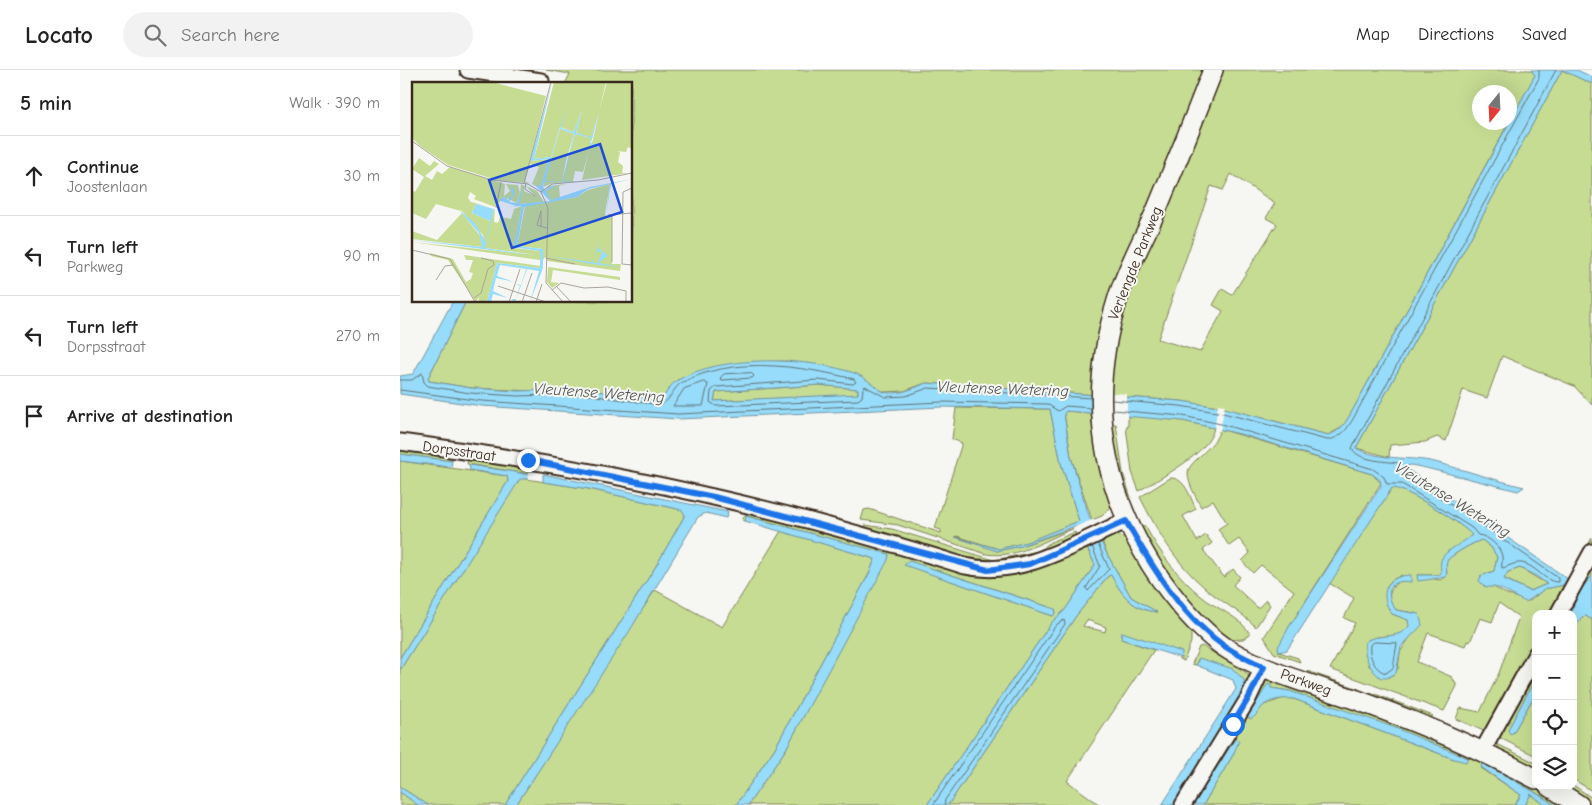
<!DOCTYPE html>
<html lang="en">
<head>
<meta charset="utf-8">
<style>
	:root { --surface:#fff; --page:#f2f2f2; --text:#222; --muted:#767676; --line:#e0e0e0 }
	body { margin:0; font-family:"Comic Neue",sans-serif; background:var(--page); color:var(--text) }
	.controls { position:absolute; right:15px; bottom:15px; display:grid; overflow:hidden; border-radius:10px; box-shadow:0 5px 20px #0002 }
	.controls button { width:45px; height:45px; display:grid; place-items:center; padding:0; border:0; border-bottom:1px solid var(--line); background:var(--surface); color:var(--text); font:25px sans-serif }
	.compass { position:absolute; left:1072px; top:15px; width:45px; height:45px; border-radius:50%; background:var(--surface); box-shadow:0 5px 20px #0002; rotate:198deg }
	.stop { position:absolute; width:15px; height:15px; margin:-11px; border:4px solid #1a73e8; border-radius:50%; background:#fff }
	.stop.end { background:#1a73e8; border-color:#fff; box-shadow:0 1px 5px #0008 }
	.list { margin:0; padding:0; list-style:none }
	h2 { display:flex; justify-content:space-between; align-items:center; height:65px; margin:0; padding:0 20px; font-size:21px }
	h2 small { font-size:16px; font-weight:400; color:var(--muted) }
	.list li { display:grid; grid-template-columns:32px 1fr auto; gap:15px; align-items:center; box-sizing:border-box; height:80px; padding:0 20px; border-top:1px solid var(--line) }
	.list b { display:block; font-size:19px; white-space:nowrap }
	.list p { margin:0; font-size:16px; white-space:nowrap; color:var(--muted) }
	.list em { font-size:16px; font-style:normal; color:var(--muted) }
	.icon { flex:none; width:28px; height:28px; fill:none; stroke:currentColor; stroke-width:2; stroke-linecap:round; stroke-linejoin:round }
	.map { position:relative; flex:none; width:1192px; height:735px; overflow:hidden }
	header { display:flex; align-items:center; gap:30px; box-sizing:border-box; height:70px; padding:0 25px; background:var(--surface); border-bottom:1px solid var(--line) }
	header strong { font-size:24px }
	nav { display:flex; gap:28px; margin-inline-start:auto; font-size:18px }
	.search { width:350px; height:45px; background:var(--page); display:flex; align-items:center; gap:12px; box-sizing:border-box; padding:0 18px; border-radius:28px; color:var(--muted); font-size:19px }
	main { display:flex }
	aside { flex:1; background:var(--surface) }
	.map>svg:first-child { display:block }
</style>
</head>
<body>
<header>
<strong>Locato</strong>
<div class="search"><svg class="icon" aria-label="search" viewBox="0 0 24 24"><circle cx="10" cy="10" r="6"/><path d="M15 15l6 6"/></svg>Search here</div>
<nav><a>Map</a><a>Directions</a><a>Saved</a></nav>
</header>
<main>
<aside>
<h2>5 min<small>Walk · 390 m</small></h2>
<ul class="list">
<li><svg class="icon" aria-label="ahead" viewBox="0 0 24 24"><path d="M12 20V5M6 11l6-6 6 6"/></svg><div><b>Continue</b><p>Joostenlaan</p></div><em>30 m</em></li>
<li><svg class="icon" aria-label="left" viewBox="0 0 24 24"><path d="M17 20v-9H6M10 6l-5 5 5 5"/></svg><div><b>Turn left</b><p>Parkweg</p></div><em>90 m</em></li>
<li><svg class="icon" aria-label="left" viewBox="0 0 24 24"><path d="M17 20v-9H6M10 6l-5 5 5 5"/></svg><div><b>Turn left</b><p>Dorpsstraat</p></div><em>270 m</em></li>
<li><svg class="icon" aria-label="arrive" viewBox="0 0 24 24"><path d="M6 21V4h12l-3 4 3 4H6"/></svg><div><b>Arrive at destination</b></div></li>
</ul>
</aside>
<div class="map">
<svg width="1192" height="735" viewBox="0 0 1192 735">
	<rect width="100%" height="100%" fill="#f6f6f2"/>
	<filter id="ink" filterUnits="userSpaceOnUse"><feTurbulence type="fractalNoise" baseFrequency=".02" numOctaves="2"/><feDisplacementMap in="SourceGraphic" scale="10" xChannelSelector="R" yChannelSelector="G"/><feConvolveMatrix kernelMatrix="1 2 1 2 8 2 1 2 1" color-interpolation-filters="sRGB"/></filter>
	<g filter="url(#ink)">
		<path fill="#c6dc92" stroke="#808358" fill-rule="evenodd" d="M146 0H1131L1135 5 1110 52V22H1080V52H1109L955 336 943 357 928 365 824 338 781 331 526 313 504 321 485 322 416 295 386 291 352 292 277 310 261 330 233 326 71 318 29 311 28 308 66 231H231V14H165L170 4ZM831 104 875 133 866 148 877 154 832 225 822 219 813 235 823 241 800 282 758 269 811 116 823 120Z
			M1162 0 1192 14V335L1174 316 1102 286 1087 328 1063 320 1046 371 1037 367 1025 372 990 375 989 387 956 378Z
			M419 315 458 319V325L314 331 316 322Z
			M556 338 650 339 661 393 679 451 627 472 599 479 556 466 597 481 621 476 677 457C647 469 619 489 586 484L498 455 461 450 464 440 469 439 541 463V460L535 458 562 373 552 369Z
			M666 341 691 343 692 355H695L711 437 702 446 692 450 671 387 664 343Z
			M728 345 783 351 814 358C809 384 761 407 739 421L732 402 726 357H728Z
			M709 354H716L723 403 731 428 727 430Z
			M820 359 972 404 981 413 889 557 879 579V582L898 588 900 592 874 583 864 567 894 521 861 495 853 503 842 491 850 483 839 469 829 476 818 459 827 453 813 430 801 437C796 427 788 414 788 403 788 391 816 378 820 359Z
			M0 379 52 386V391L0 384Z
			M68 389 128 399V404L67 394Z
			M0 391 107 406 108 411 0 588Z
			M120 408 189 419 283 440 285 445 256 496 105 735H28L0 717V600Z
			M770 408C785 407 790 427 796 439L783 446 797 471 806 465 812 473 803 480 824 507 833 499 840 507 833 515 858 538 866 530 870 535 856 557C840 541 821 532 804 517 775 492 757 461 740 427Z
			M992 418C1005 417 1063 454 1072 465L1058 477 1048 481 1040 505H1017L1040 510 1046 507C1048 502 1045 496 1047 491 1049 486 1076 471 1082 470L1091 477 1097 487 1094 501 1080 506C1093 519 1112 528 1130 531L1144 519 1164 515 1168 509 1167 508 1172 503 1192 468V475L1155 544H1136V578L1086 662 1056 649 1060 638 1080 642 1099 603 1119 547 1099 533 1092 552 1080 548 1070 572 1067 571 1065 576 1028 563 1017 592 1052 607 1057 616 1044 641 930 599 955 553 944 548 954 528 929 513ZM1002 505C994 519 982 522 996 540L1015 543 1010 567 1000 582 998 599 969 596 965 572C978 562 999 571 1010 556L1008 550 992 544 986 517 992 510Z
			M347 442 420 460 578 506C615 512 654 492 687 478L695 495 665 540 652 552 527 735H348L386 679 489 485 347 446 345 451 342 450ZM534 499 655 539 656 543 653 546 534 505Z
			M465 455 492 459 594 490 638 481 651 472 675 462 676 465 645 480 614 490 580 493 467 459Z
			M745 456C760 483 777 506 801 526 816 539 840 546 850 564L843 569 830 570C790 545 763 499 740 459Z
			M381 461 475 489 470 502 375 678 336 735H116L255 520 322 557Z
			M717 465 727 469 791 559V572L784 591 779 589 781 582 721 569 754 580 667 711 700 735H548L676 546 708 506 711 505C722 525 733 540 757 542L731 527 707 484 702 471ZM687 550 706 557 705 562 683 556Z
			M1192 488V506L1177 524V530L1170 544H1161Z
			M1120 498 1147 514 1130 521 1103 508 1108 502Z
			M1186 546 1192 550V721L1173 709V560L1182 547Z
			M802 576 847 603 851 611 780 735H775L817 670 845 614 798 589 796 595 792 594 799 577Z
			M1136 590V607L1110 656 1113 663 1136 623V686L1098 667Z
			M907 601 959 619 953 622 910 607Z
			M867 608 885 612 1072 682 1070 687 1082 693 1089 691 1166 735H1155L1133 721 1081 698 1121 725 1115 735H803L833 685 823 684 793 735H788L865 609ZM870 618 890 621 1054 689 894 629 884 628 864 635Z
			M970 622 1033 646 1027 650 973 629Z
			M1097 674 1136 693V701L1100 681Z
			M1173 715 1192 728V735L1162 716Z
			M0 722 18 735H0Z
			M1131 724 1145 735H1125Z"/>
		<path fill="#97dcfa" stroke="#7295a2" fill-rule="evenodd" d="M1131 0H1177L1192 7V14L1162 0 956 378C979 391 1010 386 1035 392 1065 400 1094 410 1124 417L1118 421 1026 398 1011 395 1004 397 1168 509 1164 515 1145 519 1126 532C1114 528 1099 513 1086 518L1079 511 1081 506 1094 501 1097 487 1091 477 1082 470C1076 471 1049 486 1047 491 1045 496 1048 502 1046 507L1018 511 1017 505H1040C1042 499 1039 494 1042 488 1046 480 1065 472 1072 465 1063 454 1005 417 992 418L887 580 879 582 878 577 889 557 981 416 980 410 972 404 959 400 840 364 783 351 666 341 664 344 671 387 680 417 689 446 707 484 731 527 757 542C733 540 722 525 711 505L708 506 676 546 548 735H527L652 552 665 540 695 495 680 461 675 456 621 476 597 481 555 467 599 479 627 472 679 451 661 393 650 339 542 337 278 349 82 336 0 324V306L13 304 53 231H66L28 308 29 311 71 318 118 321 182 319 261 330C266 324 271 313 278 310 321 284 411 287 457 304 466 308 474 316 482 321 495 327 515 318 526 313L781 331 824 338 928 365C943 361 948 348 955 336L1135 5ZM419 315 458 319V324L314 331 316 322ZM1120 498 1136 506 1147 514 1130 521 1104 509 1108 502Z
			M0 384 52 391 51 397 0 391Z
			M69 395 128 404 127 409H120L0 600V588L108 411 107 406 70 400Z
			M143 404 328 442 326 448 306 443 298 447 229 562 116 735H105L256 496 285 445 282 440 189 419 143 412Z
			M346 446 489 484 488 490 386 679 348 735H336L375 678 470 502 475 489 345 451Z
			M509 491 655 539 656 543 653 546 504 495Z
			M1011 505V512C988 508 984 524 996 540L1019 544 1022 555 1001 577 996 603 987 608H981C970 600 963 586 965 572 978 562 998 571 1009 556L1008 550 992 544C977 524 987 505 1011 505Z
			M1192 506V550L1186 546 1182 547 1173 560V544H1170L1180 520Z
			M722 562 782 582 781 588 721 569Z
			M799 588 833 599 844 610 845 622 775 735H762L836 619 833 610 796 595Z
			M1136 607V623L1113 663 1110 664 1108 660 1110 656Z
			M868 614 871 615V618L890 621 993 657 1068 688 1066 692 1054 689 894 629C884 628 870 629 862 637 858 642 856 647 850 649L848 646Z
			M835 669 839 671 833 685 803 735H793Z
			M1082 693 1133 721 1155 735H1145L1131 724 1125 735H1115L1121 725 1081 697Z
			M0 717 28 735H18L0 722Z"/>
		<path fill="#f6f6f2" d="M691 321 727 324V348L692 346Z
			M818 334 825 335 820 361 814 360Z
			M694 449 705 470 685 479 678 462 673 458Z"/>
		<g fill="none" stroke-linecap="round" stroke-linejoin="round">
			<path stroke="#607176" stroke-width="1" d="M351 303 354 306 352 308 322 310 320 308 324 304Z
				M0 310H12L22 303 24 312 28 316 70 323 118 326 182 324 260 335C270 332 273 318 281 313 333 285 400 296 454 309L456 312 453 314 418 310 316 317 311 321 310 332 316 336 458 330 462 327 463 318 465 316 485 327 506 326 528 318 691 328
				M304 312 308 314 303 336H273L284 319Z
				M0 320 82 331 278 344 542 332 647 334 658 341 666 336 691 338
				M712 330 780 336 823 343 927 370C945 368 951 352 959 338L1139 8V0
				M713 340 783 346 821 354 973 399 984 407 987 414H1002L1072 458 1078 465C1088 466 1100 476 1102 486 1103 490 1101 494 1102 498 1108 497 1114 492 1122 493 1135 495 1146 513 1158 512V508L1078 452 1006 406 1000 400 998 393C986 391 957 391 952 378L1156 0
				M692 476 700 496 686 518 688 521 709 499 698 474
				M975 572 997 573 993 598 986 603C975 601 968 585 970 575Z
				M533 735 656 555 664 550 665 554 545 730 544 735"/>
			<g stroke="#3b2a1e" stroke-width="19">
				<path id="minor" d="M68 0 141 11
					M0 372C105 386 210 403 313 427 398 446 482 470 565 496 621 509 675 473 726 451
					M1158 544 1192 482
					M1083 680 1136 584
					M783 735 848 629 863 597"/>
			</g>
			<g stroke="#3b2a1e" stroke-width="22">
				<path id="tertiary" d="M813 0C795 47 776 94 756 141 743 170 726 200 717 231 690 318 698 402 743 481 761 514 797 560 829 580 868 603 914 615 957 630 1022 654 1075 676 1136 709
					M1149 716 1179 735"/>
			</g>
			<use href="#minor" stroke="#f6f6f2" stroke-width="15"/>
			<use href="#tertiary" stroke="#f6f6f2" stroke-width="19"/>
		</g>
	</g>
	<g fill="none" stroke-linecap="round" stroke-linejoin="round" filter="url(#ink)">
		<path stroke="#1a73e8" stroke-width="6" d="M128 390 314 427 588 500 630 494 726 451C750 494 786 553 829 579 840 586 852 591 864 597L848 629 833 654"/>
	</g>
	<g text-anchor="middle" stroke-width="4" stroke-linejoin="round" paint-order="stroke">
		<g font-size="15" fill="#3b2a1e" stroke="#f6f6f2">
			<text transform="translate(735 193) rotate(-68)" y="5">Verlengde Parkweg</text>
			<text transform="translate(59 381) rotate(8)" y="5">Dorpsstraat</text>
			<text transform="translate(906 612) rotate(20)" y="5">Parkweg</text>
		</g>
		<g font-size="16" font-style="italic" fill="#525655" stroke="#f6f6f2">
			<text transform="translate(603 318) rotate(2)" y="6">Vleutense Wetering</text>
			<text transform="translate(199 322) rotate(4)" y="6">Vleutense Wetering</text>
			<text transform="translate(1053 429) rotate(31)" y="6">Vleutense Wetering</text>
		</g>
	</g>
	<g transform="translate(12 12)">
		<rect width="220" height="220" fill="#f6f6f2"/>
		<path d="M0 0H31L27 12 31 0H80L134 14 118 79 137 77 129 105 131 108 120 102 127 85 118 82 113 99 118 101 88 99 36 83 8 64 0 56ZM142 0H194L187 29 195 0H220L219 66 216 65 214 70 205 69 208 70 206 80 211 84 210 91H217L170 98 177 69 171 90 163 89 161 99 164 100 141 101 131 105 148 47 162 52 154 79 150 100 163 52 179 56 178 62 180 61 187 31 179 56 164 51 170 27 162 50 148 45 139 75 122 77ZM7 76 18 84 22 79 27 82 13 94 20 98 25 89 30 92 38 85 93 102 92 114 98 109 94 102 106 103 108 111 105 121 92 115 83 125 62 117 64 114 58 110 56 116 59 120 81 126 64 122 60 131 78 139 83 126 82 140 86 141 88 135 99 137 102 127 110 124 102 166 128 169V178L0 160 125 173 73 166 71 153 48 127 49 129 24 122 14 137 0 131V108L3 110 12 95 0 87ZM109 102 113 104 112 109 123 114 114 104 125 109 132 120 107 122ZM154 102 147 104 148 116 139 118 133 109 137 104ZM198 102 193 131 194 135 200 134V182H209L208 189 135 179 133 175 131 178V167L105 164 113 124 165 115 176 108ZM50 131 70 156V165L0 157V149L25 158ZM18 171 41 177 54 200 59 197 61 191 57 190 61 178H54L52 173 128 184V186L85 181 75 220H67V215L64 220 36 178 19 174ZM136 185 208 195V198L141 188 139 200 147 201 140 206 135 200Z" fill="#c6dc92"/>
		<path d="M140 0 122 77 139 75 155 23 149 46 162 50 170 27 164 51 179 55 187 31 179 61 192 65 178 63 179 56 163 52 151 99H164L150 100 162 52 148 47 133 99 148 100H132L131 105 133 108 140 104H144L134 109 139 118 178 105 220 97 199 102 194 132 198 102 176 107 165 115 112 125 105 164 131 167V186L118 220 127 189 115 187 103 220 99 217H104L108 204 104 202 109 203 114 187 88 183 85 194 102 200 84 196 81 209 96 216 81 212 79 220H75L85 181 128 186V169L79 162 102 165 110 124 93 125 104 124 86 118 94 115 96 119 98 115 102 113 99 110 100 104 103 112 97 120 105 121 111 103 107 122 138 119 123 103 129 104 137 77 118 79ZM64 122 82 127 73 166 125 174 0 158 70 165 67 151 47 128 63 141 74 160 78 139 60 131ZM189 156 186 166 196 173 187 181 208 185 180 182 137 174 179 180 182 177 181 181H186L190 170 185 169 182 175Z" fill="#97dcfa"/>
		<path fill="none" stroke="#aba49d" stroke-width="1" d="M0 59 35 84 80 98 116 102 129 110 136 126 134 201 151 220M112 101 139 0M114 101 113 107 123 114M220 106 211 110 210 182 220 183M129 110 140 102 186 98 220 91M84 126 89 100M196 133 220 131M129 145V129L125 143 131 145 135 146M0 168 38 177 63 220M134 176 163 182M200 180V133M24 198 33 184 41 183M86 204 134 220M144 204 159 220M140 208 149 201 172 206 196 205 214 209V220M62 216 69 211 76 187 82 183 81 179 69 176M97 220 108 187M110 220 120 191M124 220 130 202"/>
		<path fill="#1d4ed8" fill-opacity="0.15" stroke="#1d4ed8" stroke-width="2.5" d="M188 62 210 130 100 166 77 98Z"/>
		<rect width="220" height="220" fill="none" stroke="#3b2a1e" stroke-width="2.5"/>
	</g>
</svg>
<div class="controls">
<button>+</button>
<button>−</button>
<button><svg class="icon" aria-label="locate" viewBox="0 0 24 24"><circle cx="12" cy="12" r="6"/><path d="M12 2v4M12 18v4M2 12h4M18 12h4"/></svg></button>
<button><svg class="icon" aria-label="layers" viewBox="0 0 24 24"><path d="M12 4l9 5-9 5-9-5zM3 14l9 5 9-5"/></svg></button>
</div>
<svg class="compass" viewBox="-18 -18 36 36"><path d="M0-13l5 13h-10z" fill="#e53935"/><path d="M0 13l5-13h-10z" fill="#767676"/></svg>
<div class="stop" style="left:833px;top:654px"></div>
<div class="stop end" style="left:128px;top:390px"></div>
</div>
</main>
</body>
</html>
